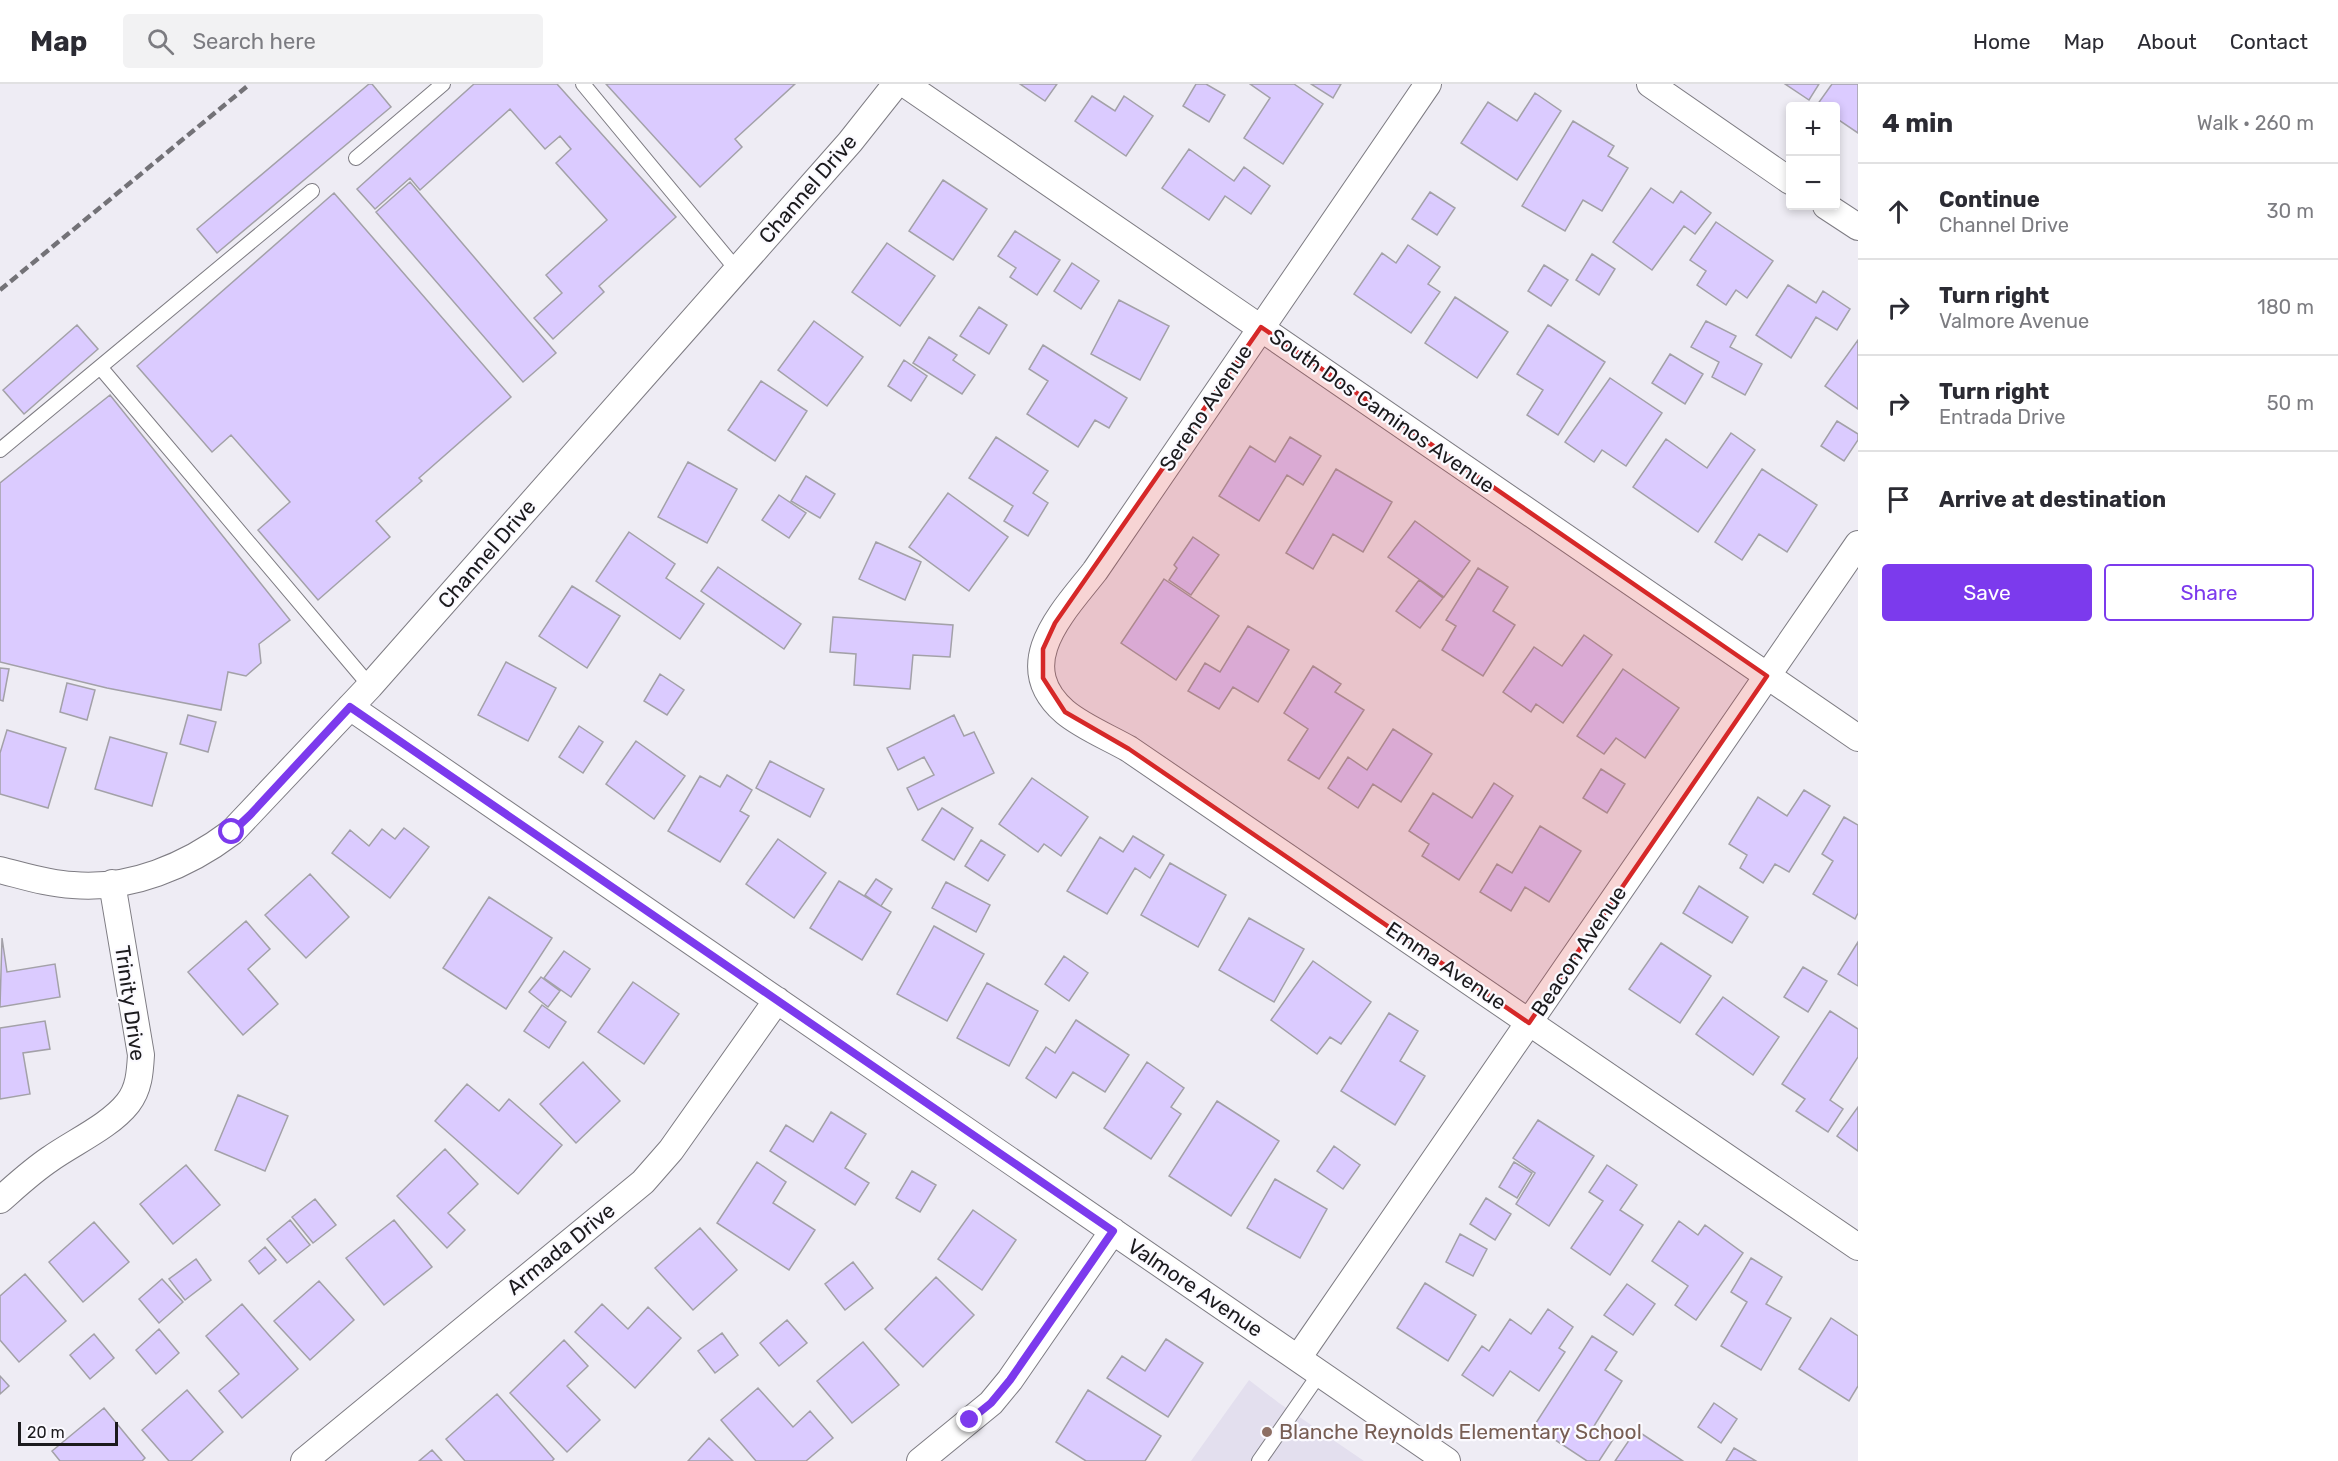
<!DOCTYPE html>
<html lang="en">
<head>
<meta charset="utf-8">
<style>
	:root { --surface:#fff; --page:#f2f2f3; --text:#2b2b33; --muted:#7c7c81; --line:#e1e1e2; --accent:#7c3aed }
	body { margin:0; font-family:Rubik,sans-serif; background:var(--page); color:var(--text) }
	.controls { position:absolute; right:18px; top:18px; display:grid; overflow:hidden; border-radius:6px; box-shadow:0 3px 9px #0003 }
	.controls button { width:54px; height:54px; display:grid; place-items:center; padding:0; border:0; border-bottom:2px solid var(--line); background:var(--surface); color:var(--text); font:30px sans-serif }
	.scale { position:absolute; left:18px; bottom:15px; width:100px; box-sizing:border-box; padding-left:6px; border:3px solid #1b1a1d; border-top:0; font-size:16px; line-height:21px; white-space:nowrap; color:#1b1a1d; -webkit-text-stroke:4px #fbfaff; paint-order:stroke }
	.stop { position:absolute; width:18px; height:18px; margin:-14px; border:4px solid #7c3aed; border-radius:50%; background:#fff }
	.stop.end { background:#7c3aed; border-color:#fff; box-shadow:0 2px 6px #0008 }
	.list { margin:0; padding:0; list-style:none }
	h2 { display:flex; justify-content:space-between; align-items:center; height:78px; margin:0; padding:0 24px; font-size:26px }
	h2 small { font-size:20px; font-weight:400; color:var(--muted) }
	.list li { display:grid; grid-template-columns:39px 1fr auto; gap:18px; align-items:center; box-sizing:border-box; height:96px; padding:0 24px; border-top:2px solid var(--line) }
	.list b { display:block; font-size:22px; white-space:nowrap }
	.list p { margin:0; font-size:20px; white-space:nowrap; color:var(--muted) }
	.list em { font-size:20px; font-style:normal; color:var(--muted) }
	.actions { display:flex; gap:12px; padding:18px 24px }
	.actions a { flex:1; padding:14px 0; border:2px solid var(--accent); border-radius:6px; text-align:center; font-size:21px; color:var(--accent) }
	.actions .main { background:var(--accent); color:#fff }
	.icon { flex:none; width:33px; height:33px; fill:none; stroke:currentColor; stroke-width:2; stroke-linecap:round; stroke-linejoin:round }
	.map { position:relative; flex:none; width:1858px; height:1377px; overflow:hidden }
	header { display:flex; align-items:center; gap:36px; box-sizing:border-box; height:84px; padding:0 30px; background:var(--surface); border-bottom:2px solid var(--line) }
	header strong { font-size:28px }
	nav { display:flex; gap:33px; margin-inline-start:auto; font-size:21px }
	.search { width:420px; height:54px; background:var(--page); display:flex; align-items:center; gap:15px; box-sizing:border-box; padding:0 21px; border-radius:6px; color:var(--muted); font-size:22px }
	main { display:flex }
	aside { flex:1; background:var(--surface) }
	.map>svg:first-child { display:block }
</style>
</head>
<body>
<header>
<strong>Map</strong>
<div class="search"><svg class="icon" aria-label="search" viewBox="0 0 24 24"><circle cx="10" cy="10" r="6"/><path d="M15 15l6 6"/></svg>Search here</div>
<nav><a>Home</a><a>Map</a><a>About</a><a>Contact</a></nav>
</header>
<main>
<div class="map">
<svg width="1858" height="1377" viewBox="0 0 1858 1377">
	<rect width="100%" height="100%" fill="#eeecf4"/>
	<path fill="#e3dfee" d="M1249 1296 1279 1319 1364 1377H1191Z"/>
	<path fill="#dbcbff" stroke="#a3a1a8" stroke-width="1.5" d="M369 0H372L391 23 217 169 197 145Z
		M474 0H557L676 133 599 202 604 208 553 255 534 234 562 209 546 191 607 136 556 79 571 65 560 52 545 65 510 25 420 106 410 94 375 125 357 105Z
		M606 0H795L735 55 742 63 700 103Z
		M1020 0H1057L1045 17Z
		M1196 0H1206L1225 11 1209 38 1183 22Z
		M1250 0H1294L1323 20 1283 80 1244 54 1270 14Z
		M1311 0H1341L1333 14Z
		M1785 0H1819L1809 16Z
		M1832 0H1858V49L1836 34V22L1817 21Z
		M1535 9 1561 27 1517 96 1461 59 1488 18 1517 37Z
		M1092 12 1115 27 1124 12 1153 32 1126 72 1075 37Z
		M1573 37 1614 62 1608 72 1628 84 1602 127 1583 116 1565 147 1522 122Z
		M1189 65 1234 97 1244 83 1270 102 1251 130 1225 112 1209 136 1162 104Z
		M943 96 987 125 953 176 909 147Z
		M410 98 556 269 523 298 376 128Z
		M1651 104 1673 119 1681 107 1711 129 1695 150 1684 142 1652 186 1613 158Z
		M1430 108 1455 124 1437 151 1412 135Z
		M334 109 511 313 419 394 422 397 376 437 390 453 318 516 258 446 290 418 231 351 212 368 137 282Z
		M1716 138 1773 177 1747 214 1736 206 1726 221 1697 201 1706 187 1690 176Z
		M1015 147 1060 176 1037 211 1010 193 1016 184 998 172Z
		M887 159 935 192 900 242 852 208Z
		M1408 161 1440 183 1428 200 1440 208 1411 249 1354 210 1382 169 1396 179Z
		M1592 170 1615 185 1599 211 1576 196Z
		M1072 179 1099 197 1081 225 1054 207Z
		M1544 181 1568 196 1551 222 1528 207Z
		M1788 201 1816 219 1823 207 1850 225 1837 246 1816 233 1791 274 1756 251Z
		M1455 213 1508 248 1477 294 1425 259Z
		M1119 216 1169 242 1140 296 1091 270Z
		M979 223 1007 241 989 270 960 252Z
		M814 237 863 273 827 322 778 286Z
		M1706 237 1736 252 1730 263 1762 280 1745 311 1712 293 1719 278 1691 263Z
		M77 241 98 265 24 330 3 306Z
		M1548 241 1605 278 1558 351 1527 331 1543 306 1517 290Z
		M929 253 957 271 953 276 975 291 962 310 913 279Z
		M1858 256V325L1825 302Z
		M1043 261 1127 314 1109 344 1095 336 1078 363 1027 330 1048 297 1029 285Z
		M1670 270 1703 290 1685 320 1652 299Z
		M904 276 927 292 911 317 888 302Z
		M1610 294 1662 329 1626 382 1602 366 1594 378 1565 358Z
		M761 297 807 327 775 377 728 346Z
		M110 311 290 536 259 560 261 579 246 592 228 588 221 626 107 604 0 578V399Z
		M1837 337 1858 350V356L1844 377 1821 362Z
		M1731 349 1755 366 1698 448 1633 403 1666 355 1707 384Z
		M996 353 1048 387 1033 409 1048 419 1028 452 1004 437 1013 422 969 394Z
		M1290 353 1321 372 1303 401 1287 391 1259 437 1219 412 1250 362 1275 378Z
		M688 378 737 405 707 459 658 433Z
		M1336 385 1392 418 1363 468 1333 450 1313 485 1286 469Z
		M1762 385 1817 421 1787 468 1759 450 1742 476 1715 458Z
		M806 392 835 410 820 434 791 417Z
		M948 409 1008 453 969 507 909 463Z
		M779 411 806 429 789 454 762 436Z
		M1415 437 1470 477 1444 513 1388 473Z
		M629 448 675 480 666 494 704 520 680 555 596 497Z
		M1193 453 1219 471 1191 511 1169 496 1177 484 1174 481Z
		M876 458 921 478 905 516 859 495Z
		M718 483 801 540 784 565 701 507Z
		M1478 484 1508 503 1493 527 1515 541 1483 592 1442 566 1456 542 1446 536Z
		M1164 495 1219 532 1176 596 1121 559Z
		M1419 496 1443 514 1420 544 1396 527Z
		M572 502 620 532 587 584 539 552Z
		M833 533 953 541 950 573 913 571 910 605 854 601 856 570 830 568Z
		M1248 542 1289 566 1258 618 1233 603 1219 625 1188 607 1205 579 1220 588Z
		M1584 551 1612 571 1563 639 1536 620 1531 628 1503 608 1534 563 1562 582Z
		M506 578 556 604 528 657 478 631Z
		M1313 582 1341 600 1335 608 1364 626 1319 695 1288 676 1308 645 1284 629Z
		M0 584 9 585 3 617 0 616Z
		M1623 585 1679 624 1645 674 1616 654 1604 670 1577 652Z
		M660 590 684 606 667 631 644 617Z
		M67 599 95 606 87 636 60 628Z
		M188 631 216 638 208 668 180 660Z
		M954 631 964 652 974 648 994 689 918 726 907 704 934 691 924 673 898 686 887 664Z
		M579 642 603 658 583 689 559 673Z
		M1393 645 1432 670 1401 718 1373 700 1358 724 1328 704 1348 673 1367 686Z
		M7 646 66 664 48 724 0 710V669Z
		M110 653 167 669 152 722 95 705Z
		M636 657 685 692 654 735 606 700Z
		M770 677 824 705 810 733 756 704Z
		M1601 685 1625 700 1607 729 1583 714Z
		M727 691 752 706 740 727 749 732 720 778 668 747 700 692 720 703Z
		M1032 694 1088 733 1061 772 1044 760 1038 768 999 740Z
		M1494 699 1513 712 1459 796 1422 772 1429 760 1409 747 1433 709 1472 734Z
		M1804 706 1830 722 1789 788 1775 780 1763 799 1740 784 1747 771 1729 760 1758 713 1787 732Z
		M942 724 973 744 954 776 922 756Z
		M1844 733 1858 741V829L1855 835 1813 810 1833 777 1822 770Z
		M1540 742 1581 767 1549 818 1525 803 1511 827 1480 808 1497 780 1512 789Z
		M404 744 429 763 390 814 332 769 350 746 369 762 382 745 395 755Z
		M1133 752 1164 771 1150 794 1135 784 1107 830 1067 807 1100 753 1123 768Z
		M778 755 826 789 794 834 746 800Z
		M981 756 1005 771 988 797 965 782Z
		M1170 779 1226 811 1198 863 1141 831Z
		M310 790 349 833 306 874 265 831Z
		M876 795 892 805 881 822 865 811Z
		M839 797 891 828 862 876 810 844Z
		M946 798 990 821 976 848 932 824Z
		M1699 802 1748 833 1732 859 1683 829Z
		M489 813 552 854 506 925 443 884Z
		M1249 834 1304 865 1274 918 1219 886Z
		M246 837 270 865 248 885 278 920 243 951 188 888Z
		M934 842 984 870 947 937 897 910Z
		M2 854 7 888 55 880 60 913 0 923Z
		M1858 858V902L1838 890Z
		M1661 859 1711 892 1680 939 1629 905Z
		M564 867 590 885 571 913 544 894Z
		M1064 872 1088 889 1069 917 1045 900Z
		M1313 877 1371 918 1341 960 1330 953 1317 970 1271 936Z
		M1803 883 1827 897 1808 928 1784 913Z
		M541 893 560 907 548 923 529 908Z
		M633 898 679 930 644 980 598 948Z
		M987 899 1038 927 1009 982 957 954Z
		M1723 913 1779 953 1753 991 1696 950Z
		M542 921 566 938 549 964 524 947Z
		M1830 927 1858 945V973L1830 1016 1843 1025 1828 1048 1796 1027 1805 1015 1782 1000Z
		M1389 929 1418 947 1400 977 1425 992 1395 1041 1341 1007Z
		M1076 936 1129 971 1105 1008 1073 988 1056 1014 1026 994 1046 963 1055 969Z
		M45 937 50 965 23 969 30 1010 0 1015V944Z
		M583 978 620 1017 576 1059 540 1020Z
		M1147 978 1184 1004 1171 1023 1181 1030 1151 1075 1104 1044Z
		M467 1000 499 1027 509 1015 562 1061 518 1110 435 1037Z
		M238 1011 288 1032 265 1087 215 1066Z
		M1217 1017 1279 1057 1231 1132 1169 1092Z
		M1858 1023V1067L1837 1052Z
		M831 1028 866 1050 845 1084 869 1099 855 1121 770 1067 786 1041 813 1058Z
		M1538 1036 1594 1072 1549 1142 1516 1120 1535 1089 1513 1074Z
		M1334 1062 1360 1081 1343 1105 1317 1087Z
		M445 1065 478 1100 448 1129 465 1146 447 1164 397 1112Z
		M757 1078 786 1098 773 1119 815 1146 789 1186 717 1139Z
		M1514 1078 1532 1089 1517 1114 1499 1103Z
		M186 1081 220 1121 173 1160 140 1120Z
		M1607 1081 1637 1101 1620 1126 1643 1141 1610 1191 1571 1164 1603 1117 1589 1108Z
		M912 1087 936 1101 920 1128 896 1114Z
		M1275 1095 1327 1125 1300 1174 1247 1144Z
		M1486 1114 1511 1130 1495 1156 1470 1140Z
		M315 1115 336 1141 313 1159 292 1133Z
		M973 1126 1016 1156 982 1206 938 1175Z
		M290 1136 310 1161 287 1179 267 1155Z
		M394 1136 432 1183 384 1221 346 1174Z
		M1679 1137 1698 1151 1705 1141 1743 1169 1696 1236 1675 1221 1688 1202 1652 1177Z
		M94 1138 129 1178 83 1218 49 1178Z
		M700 1144 737 1186 693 1226 655 1184Z
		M1460 1150 1487 1165 1473 1192 1446 1178Z
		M265 1163 276 1176 259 1190 249 1177Z
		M1751 1174 1782 1193 1766 1220 1791 1234 1761 1286 1721 1262 1747 1218 1731 1208Z
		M196 1175 211 1196 185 1216 169 1195Z
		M853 1178 873 1204 845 1226 825 1200Z
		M25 1190 66 1237 19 1278 0 1256V1212Z
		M936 1193 974 1231 923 1283 885 1245Z
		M162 1195 183 1218 159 1239 139 1215Z
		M319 1197 354 1236 310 1276 274 1237Z
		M1425 1199 1476 1231 1448 1277 1397 1244Z
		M1627 1200 1655 1220 1633 1251 1604 1231Z
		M242 1220 298 1285 242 1334 219 1307 239 1290 206 1252Z
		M602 1220 628 1245 648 1223 681 1254 635 1304 575 1248Z
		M1548 1225 1573 1243 1559 1264 1565 1268 1539 1307 1510 1287 1493 1312 1462 1291 1482 1262 1489 1267 1510 1235 1531 1250Z
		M1831 1234 1858 1252V1302L1849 1317 1799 1285Z
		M787 1236 807 1259 779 1282 760 1259Z
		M159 1245 179 1269 156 1290 136 1266Z
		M722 1249 738 1271 715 1289 698 1267Z
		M94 1250 114 1274 90 1295 70 1271Z
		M1592 1252 1617 1268 1605 1286 1622 1297 1594 1342 1614 1354 1599 1377H1587L1534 1342Z
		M1166 1255 1203 1279 1168 1333 1107 1294 1122 1272 1145 1287Z
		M564 1256 588 1282 567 1302 600 1336 567 1368 510 1309Z
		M863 1258 899 1301 852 1339 817 1297Z
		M0 1292 9 1302 0 1310Z
		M758 1304 793 1343 810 1327 833 1354 806 1377H756L721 1336Z
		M187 1306 223 1348 191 1377H169L142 1346Z
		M1088 1306 1161 1352 1145 1377H1086L1056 1358Z
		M497 1310 554 1375 552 1377H465L446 1355Z
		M1714 1319 1737 1335 1721 1359 1698 1343Z
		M104 1324 145 1374 142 1377H60L52 1367Z
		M1636 1346 1683 1377H1615Z
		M709 1354 733 1377H688Z
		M1734 1364 1756 1377H1726Z
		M432 1366 442 1377H419Z"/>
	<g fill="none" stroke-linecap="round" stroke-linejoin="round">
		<g stroke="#7e7c83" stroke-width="16">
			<path id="service" d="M583 0 737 186
				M356 74 443 0
				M100 283 370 602
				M0 366 312 107
				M1259 1377 1320 1289"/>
		</g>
		<g stroke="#7e7c83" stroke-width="28">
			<path id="minor" d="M905 0 1858 654
				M1428 0 1095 487C1063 528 1010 580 1065 628 1083 643 1108 653 1129 665L1858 1163
				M1650 0 1790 97
				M1826 122 1858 143
				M350 623 1447 1377
				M0 786C24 792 48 800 73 801 130 806 187 782 232 748L370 602 850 58 896 0
				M0 1116C16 1102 32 1087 50 1075 74 1058 110 1042 128 1019 139 1005 140 988 141 971L112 799
				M1298 1274 1858 460
				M304 1377 643 1098 671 1066 777 916
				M920 1377 991 1319 1010 1296 1113 1147"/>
		</g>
		<use href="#service" stroke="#fff" stroke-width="14"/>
		<use href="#minor" stroke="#fff" stroke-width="26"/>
		<path stroke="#737277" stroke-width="4.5" stroke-dasharray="9 4.5" stroke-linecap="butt" d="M0 206 250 0"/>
	</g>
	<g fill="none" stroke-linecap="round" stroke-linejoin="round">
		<path stroke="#7c3aed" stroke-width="8" d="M232 748 250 731 350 623 1113 1147 1010 1296 991 1319 970 1336"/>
	</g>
	<path fill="#d62828" fill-opacity="0.2" stroke="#d62828" stroke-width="4.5" stroke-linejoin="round" d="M1261 243 1767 592 1529 939 1129 665 1065 628 1043 594V565L1055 539Z"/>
	<circle fill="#8d6e63" stroke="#fbfaff" stroke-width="2" cx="1267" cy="1348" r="6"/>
	<g text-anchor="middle" stroke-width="4.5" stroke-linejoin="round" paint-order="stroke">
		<g font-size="21" fill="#1b1a1d" stroke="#fbfaff">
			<text transform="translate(808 105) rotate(-49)" y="7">Channel Drive</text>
			<text transform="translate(1206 324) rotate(-56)" y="7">Sereno Avenue</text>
			<text transform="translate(1382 327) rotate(35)" y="7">South Dos Caminos Avenue</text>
			<text transform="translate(487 470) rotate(-49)" y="7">Channel Drive</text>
			<text transform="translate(1579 867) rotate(-56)" y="7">Beacon Avenue</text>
			<text transform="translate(1446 882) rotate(34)" y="7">Emma Avenue</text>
			<text transform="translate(130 919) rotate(82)" y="7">Trinity Drive</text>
			<text transform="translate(561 1165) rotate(-39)" y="7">Armada Drive</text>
			<text transform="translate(1195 1204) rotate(34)" y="7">Valmore Avenue</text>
		</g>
		<g font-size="21" fill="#785e54" stroke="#fbfaff" text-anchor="start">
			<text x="1279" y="1355">Blanche Reynolds Elementary School</text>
		</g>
	</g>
</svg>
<div class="controls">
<button>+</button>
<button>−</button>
</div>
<div class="scale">20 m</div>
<div class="stop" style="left:232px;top:748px"></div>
<div class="stop end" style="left:970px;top:1336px"></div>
</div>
<aside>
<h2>4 min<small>Walk · 260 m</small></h2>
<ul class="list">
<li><svg class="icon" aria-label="ahead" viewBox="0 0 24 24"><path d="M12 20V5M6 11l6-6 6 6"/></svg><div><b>Continue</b><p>Channel Drive</p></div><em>30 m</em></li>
<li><svg class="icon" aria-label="right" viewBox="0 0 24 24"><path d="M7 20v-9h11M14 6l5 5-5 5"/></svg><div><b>Turn right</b><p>Valmore Avenue</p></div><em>180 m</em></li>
<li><svg class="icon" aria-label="right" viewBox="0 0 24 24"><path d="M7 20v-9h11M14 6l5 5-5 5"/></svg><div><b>Turn right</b><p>Entrada Drive</p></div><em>50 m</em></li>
<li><svg class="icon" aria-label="arrive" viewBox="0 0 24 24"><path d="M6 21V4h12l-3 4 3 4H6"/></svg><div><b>Arrive at destination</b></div></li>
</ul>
<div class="actions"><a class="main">Save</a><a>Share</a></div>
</aside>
</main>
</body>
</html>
